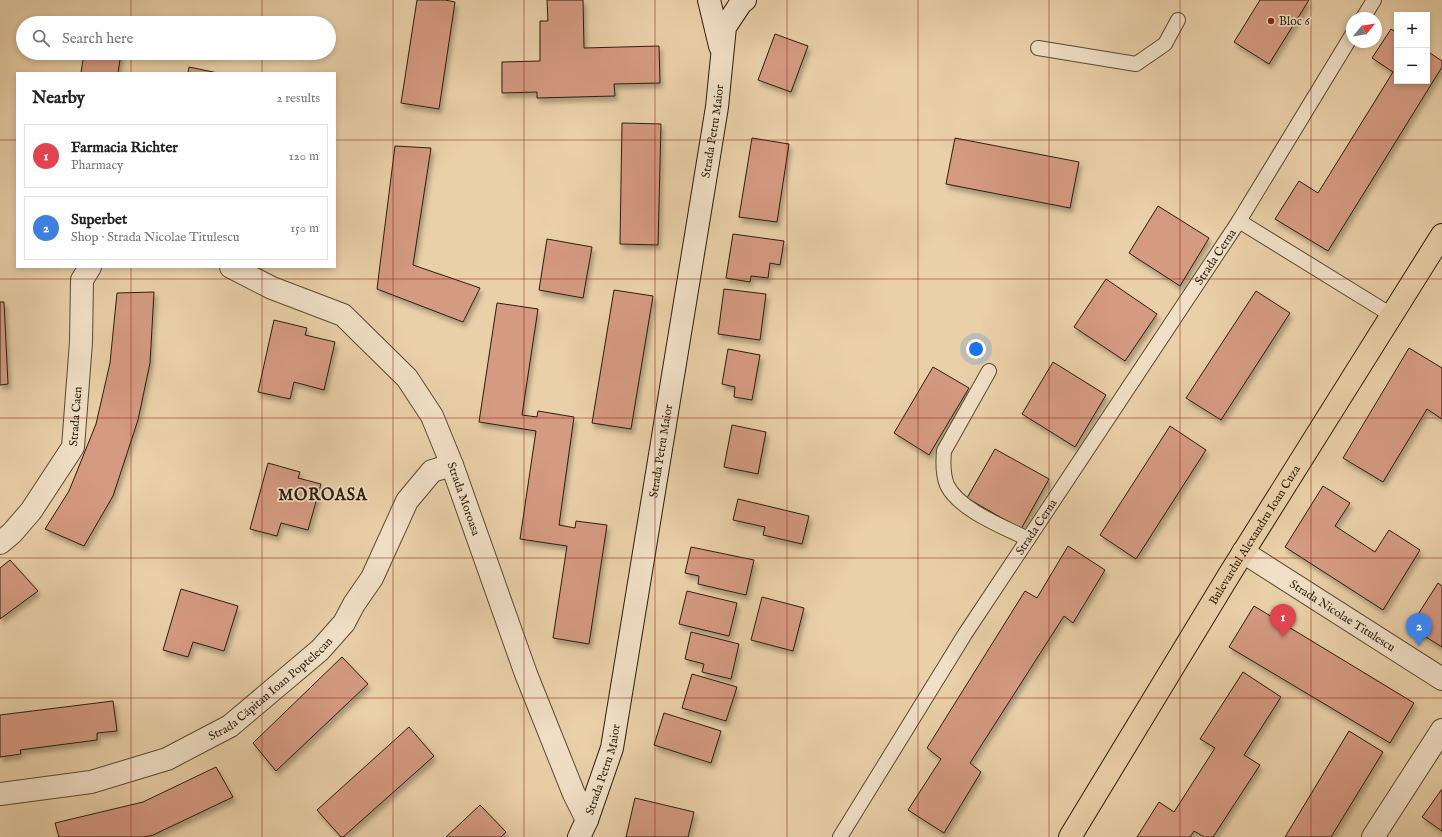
<!DOCTYPE html>
<html lang="en">
<head>
<meta charset="utf-8">
<style>
	:root { --surface:#fff; --page:#f6f6f6; --text:#222; --muted:#767676; --line:#e0e0e0; --accent:#8f2418 }
	body { margin:0; font-family:"IM FELL English",serif; background:var(--page); color:var(--text) }
	.controls { position:absolute; right:12px; top:12px; display:grid; overflow:hidden; border-radius:0px; box-shadow:0 2px 6px #0003 }
	.controls button { width:36px; height:36px; display:grid; place-items:center; padding:0; border:0; border-bottom:1px solid var(--line); background:var(--surface); color:var(--text); font:20px sans-serif }
	.compass { position:absolute; left:1346px; top:12px; width:36px; height:36px; border-radius:50%; background:var(--surface); box-shadow:0 2px 6px #0003; rotate:60deg }
	.you { position:absolute; left:976px; top:349px; width:14px; height:14px; margin:-10px; border:3px solid #fff; border-radius:50%; background:#1a73e8; box-shadow:0 0 0 6px #1a73e833 }
	.badge { display:grid; place-items:center; width:26px; height:26px; border-radius:50%; background:var(--accent); color:#fff; font-size:13px; font-weight:700 }
	.pin { position:absolute; translate:-50% -33px; filter:drop-shadow(0 1px 2px #0008) }
	.pin::after { content:''; position:absolute; top:21px; width:14px; height:12px; background:inherit; clip-path:polygon(0 0,100% 0,50% 100%) }
	.list { margin:0; padding:0; list-style:none }
	h2 { display:flex; justify-content:space-between; align-items:center; height:52px; margin:0; padding:0 16px; font-size:17px }
	h2 small { font-size:13px; font-weight:400; color:var(--muted) }
	.list li { display:grid; grid-template-columns:26px 1fr auto; gap:12px; align-items:center; box-sizing:border-box; height:64px; margin:0 8px 8px; padding:0 8px; border:1px solid var(--line); border-radius:0px }
	.list b { display:block; font-size:15px; white-space:nowrap }
	.list p { margin:0; font-size:13px; white-space:nowrap; color:var(--muted) }
	.list em { font-size:13px; font-style:normal; color:var(--muted) }
	.icon { flex:none; width:22px; height:22px; fill:none; stroke:currentColor; stroke-width:2; stroke-linecap:round; stroke-linejoin:round }
	.map { position:relative; flex:none; width:1442px; height:837px; overflow:hidden }
	.search { position:absolute; background:var(--surface); box-shadow:0 2px 6px #0003; left:16px; top:16px; width:320px; height:44px; display:flex; align-items:center; gap:10px; box-sizing:border-box; padding:0 14px; border-radius:22px; color:var(--muted); font-size:15px }
	.panel { position:absolute; background:var(--surface); box-shadow:0 2px 6px #0003; left:16px; top:72px; width:320px; height:196px; border-radius:0px }
	.map>svg:first-child { display:block }
</style>
</head>
<body>
<div class="map">
<svg width="1442" height="837" viewBox="0 0 1442 837">
	<defs>
		<filter id="shadow"><feDropShadow dx="2.5" dy="4.5" stdDeviation="2" flood-color="#0004"/></filter>
	</defs>
	<rect width="100%" height="100%" fill="#ead0a9"/>
	<filter id="stains"><feTurbulence type="fractalNoise" baseFrequency=".005" numOctaves="4"/><feColorMatrix values="0 0 0 0 .2 0 0 0 0 .09 0 0 0 0 .02 0 0 0 .5 -.17"/></filter>
	<radialGradient id="worn" r=".72"><stop offset=".6" stop-color="#630" stop-opacity="0"/><stop offset="1" stop-color="#630" stop-opacity=".3"/></radialGradient>
	<path fill="#d59a82" stroke="#2a1d0d" filter="url(#shadow)" d="M417 0H445L455 2 439 109 401 103Z
		M547 0H583L584 48 659 46 660 83 614 84 615 96 537 98V92L502 93V62L540 61V21H548Z
		M1260 0H1309L1269 64 1234 42Z
		M1391 29 1397 33V81H1427V51L1442 61V67L1328 251 1275 219 1299 181 1318 193 1393 72 1372 58Z
		M775 34 808 46 791 92 758 80Z
		M84 53H121L118 73H81Z
		M189 67 218 73H188Z
		M622 123 661 124 658 245 620 244Z
		M752 138 789 144 777 222 739 217Z
		M955 138 1079 162 1070 208 946 184Z
		M395 146 431 148 413 265 480 288 463 322 377 289Z
		M1158 206 1209 238 1180 286 1129 253Z
		M733 234 784 241 780 265 770 263 768 278 751 276 750 282 726 278Z
		M547 239 592 247 583 298 539 290Z
		M1106 279 1157 314 1125 361 1074 327Z
		M724 289 766 294 760 340 718 334Z
		M614 290 653 296 631 429 592 423Z
		M1256 291 1290 313 1221 420 1186 398Z
		M154 292 150 363 138 420 113 496 84 546 45 529 69 491 96 424 110 363 117 293Z
		M0 302H4L8 384 0 385Z
		M497 303 538 309 522 415 537 417 538 411 574 417 559 525 575 528 576 521 607 525 589 644 553 638 567 546 520 539 536 431 479 422Z
		M274 320 307 328 305 335 335 342 324 390 294 382 290 399 258 392Z
		M1409 348 1442 368V419L1427 409 1383 482 1343 458Z
		M728 349 760 355 752 400 734 397 735 387 722 384Z
		M1053 362 1106 395 1075 447 1022 414Z
		M933 367 969 388 929 455 894 433Z
		M732 425 766 432 758 474 724 467Z
		M1170 426 1206 450 1136 559 1100 535Z
		M995 449 1049 479 1021 529 967 498Z
		M268 463 300 472 298 478 321 484 308 530 281 523 277 536 250 529Z
		M1323 486 1350 503 1335 526 1375 552 1389 530 1420 550 1383 610 1285 547Z
		M738 499 809 516 802 544 763 535 765 527 733 520Z
		M1068 546 1105 570 1073 623 1064 616 970 763 981 772 944 833 908 810 941 759 927 748 1025 591 1037 598Z
		M691 547 754 560 746 595 698 584 699 576 685 573Z
		M10 560 38 591 0 619V568Z
		M1438 583 1442 586V647L1410 627Z
		M181 589 238 606 224 651 193 642 188 657 163 650Z
		M687 591 737 603 729 636 679 624Z
		M762 597 804 608 793 651 751 640Z
		M1254 606 1414 703 1390 743 1229 647Z
		M691 632 739 644 731 679 702 672 704 664 685 659Z
		M342 657 368 684 276 771 253 743Z
		M1243 672 1281 697 1244 755 1260 765 1213 837H1204L1194 831 1190 837H1137L1159 802 1174 812 1215 748 1200 739Z
		M692 674 737 687 726 721 682 708Z
		M113 701 117 731 97 733V740L20 750 21 754 0 757V715Z
		M664 713 721 731 711 763 654 745Z
		M409 727 434 756 343 837H341L317 810Z
		M1349 731 1383 752 1331 837H1285Z
		M216 767 233 797 153 835 144 837H59L55 823 143 802Z
		M1442 789V831L1422 817Z
		M635 798 694 812 688 837H626Z
		M480 805 506 832 501 837H446Z"/>
	<g fill="none" stroke-linecap="round" stroke-linejoin="round">
		<g stroke="#5a4a34" stroke-width="16">
			<g id="lane">
				<path d="M1363 18 1374 0"/>
				<path d="M1038 48 1136 64 1165 44 1178 20"/>
				<path d="M1239 221 1393 316"/>
				<path d="M989 371 944 451C943 462 943 475 947 485 959 510 1004 527 1028 539"/>
				<path id="s1" d="M840 837 965 634 1239 221 1352 35"/>
			</g>
		</g>
		<g stroke="#5a4a34" stroke-width="24">
			<g id="street">
				<path id="s2" d="M231 267 272 288 343 315 407 378 432 416 452 465 526 674 574 794 587 820"/>
				<path id="s3" d="M0 543 12 533 31 511 73 447 81 342 82 280 90 267"/>
				<path id="s4" d="M1243 552 1442 679"/>
				<path id="s5" d="M0 794 91 782 167 759 230 726 320 650 344 623 354 604 372 578 407 501 432 471 452 465"/>
				<path d="M1373 837 1442 730"/>
			</g>
		</g>
		<g stroke="#2a1d0d" stroke-width="24">
			<g id="secondary">
				<path d="M709 0 720 46"/>
				<path id="s6" d="M579 837 587 820 612 748 717 107 725 27 741 3 745 0"/>
			</g>
		</g>
		<g stroke="#2a1d0d" stroke-width="24">
			<g id="primary">
				<path id="s7" d="M1070 837 1229 575 1442 235"/>
			</g>
		</g>
		<use href="#lane" stroke="#f1e0c7" stroke-width="14"/>
		<use href="#street" stroke="#f1e0c7" stroke-width="22"/>
		<use href="#secondary" stroke="#f1e0c7" stroke-width="22"/>
		<use href="#primary" stroke="#ead0a9" stroke-width="22"/>
	</g>
	<path fill="none" stroke="#8f2418" stroke-width="1" stroke-opacity="0.55" d="M131 0V23M262 0V23M393 0V837M524 0V837M655 0V837M787 0V837M918 0V837M1049 0V837M1180 0V837M1311 0V837M131 53V73M262 53V73M0 140H17M335 140H1442M131 267V837M262 267V837M0 279H1442M0 418H1442M0 558H1442M0 698H1442"/>
	<circle fill="#8f2418" stroke="#f1e0c7" stroke-width="1.5" cx="1271" cy="21" r="4"/>
	<g text-anchor="middle" stroke-width="3.5" stroke-linejoin="round" paint-order="stroke">
		<g font-size="12" fill="#2a1d0d" stroke="#f1e0c7" text-anchor="start">
			<text x="1279" y="25">Bloc 6</text>
		</g>
		<g font-size="12" fill="#2a1d0d" stroke="#f1e0c7">
			<text dy="4" stroke="none"><textPath href="#s6" startOffset="720">Strada Petru Maior</textPath></text>
			<text dy="4" stroke="none"><textPath href="#s1" startOffset="691">Strada Cerna</textPath></text>
			<text dy="4" stroke="none"><textPath href="#s3" startOffset="152">Strada Caen</textPath></text>
			<text dy="4" stroke="none"><textPath href="#s6" startOffset="396">Strada Petru Maior</textPath></text>
			<text dy="4" stroke="none"><textPath href="#s2" startOffset="346">Strada Moroasa</textPath></text>
			<text dy="4" stroke="none"><textPath href="#s1" startOffset="367">Strada Cerna</textPath></text>
			<text dy="4" stroke="none"><textPath href="#s7" startOffset="354">Bulevardul Alexandru Ioan Cuza</textPath></text>
			<text dy="4" stroke="none"><textPath href="#s4" startOffset="118">Strada Nicolae Titulescu</textPath></text>
			<text dy="4" stroke="none"><textPath href="#s5" startOffset="297">Strada Căpitan Ioan Poptelecan</textPath></text>
			<text dy="4" stroke="none"><textPath href="#s6" startOffset="72">Strada Petru Maior</textPath></text>
		</g>
		<g font-size="16" font-weight="bold" letter-spacing="1" fill="#2a1d0d" stroke="#f1e0c7">
			<text x="323" y="500">MOROASA</text>
		</g>
	</g>
	<rect width="100%" height="100%" filter="url(#stains)"/>
	<rect width="100%" height="100%" fill="url(#worn)"/>
</svg>
<div class="controls">
<button>+</button>
<button>−</button>
</div>
<svg class="compass" viewBox="-18 -18 36 36"><path d="M0-13l5 13h-10z" fill="#e53935"/><path d="M0 13l5-13h-10z" fill="#767676"/></svg>
<div class="you"></div>
<div class="pin badge" style="left:1283px;top:637px;background:#e0444e">1</div>
<div class="pin badge" style="left:1419px;top:646px;background:#3f7fe0">2</div>
<div class="search"><svg class="icon" aria-label="search" viewBox="0 0 24 24"><circle cx="10" cy="10" r="6"/><path d="M15 15l6 6"/></svg>Search here</div>
<section class="panel">
<h2>Nearby<small>2 results</small></h2>
<ul class="list">
<li><span class="badge" style="background:#e0444e">1</span><div><b>Farmacia Richter</b><p>Pharmacy</p></div><em>120 m</em></li>
<li><span class="badge" style="background:#3f7fe0">2</span><div><b>Superbet</b><p>Shop · Strada Nicolae Titulescu</p></div><em>150 m</em></li>
</ul>
</section>
</div>
</body>
</html>
